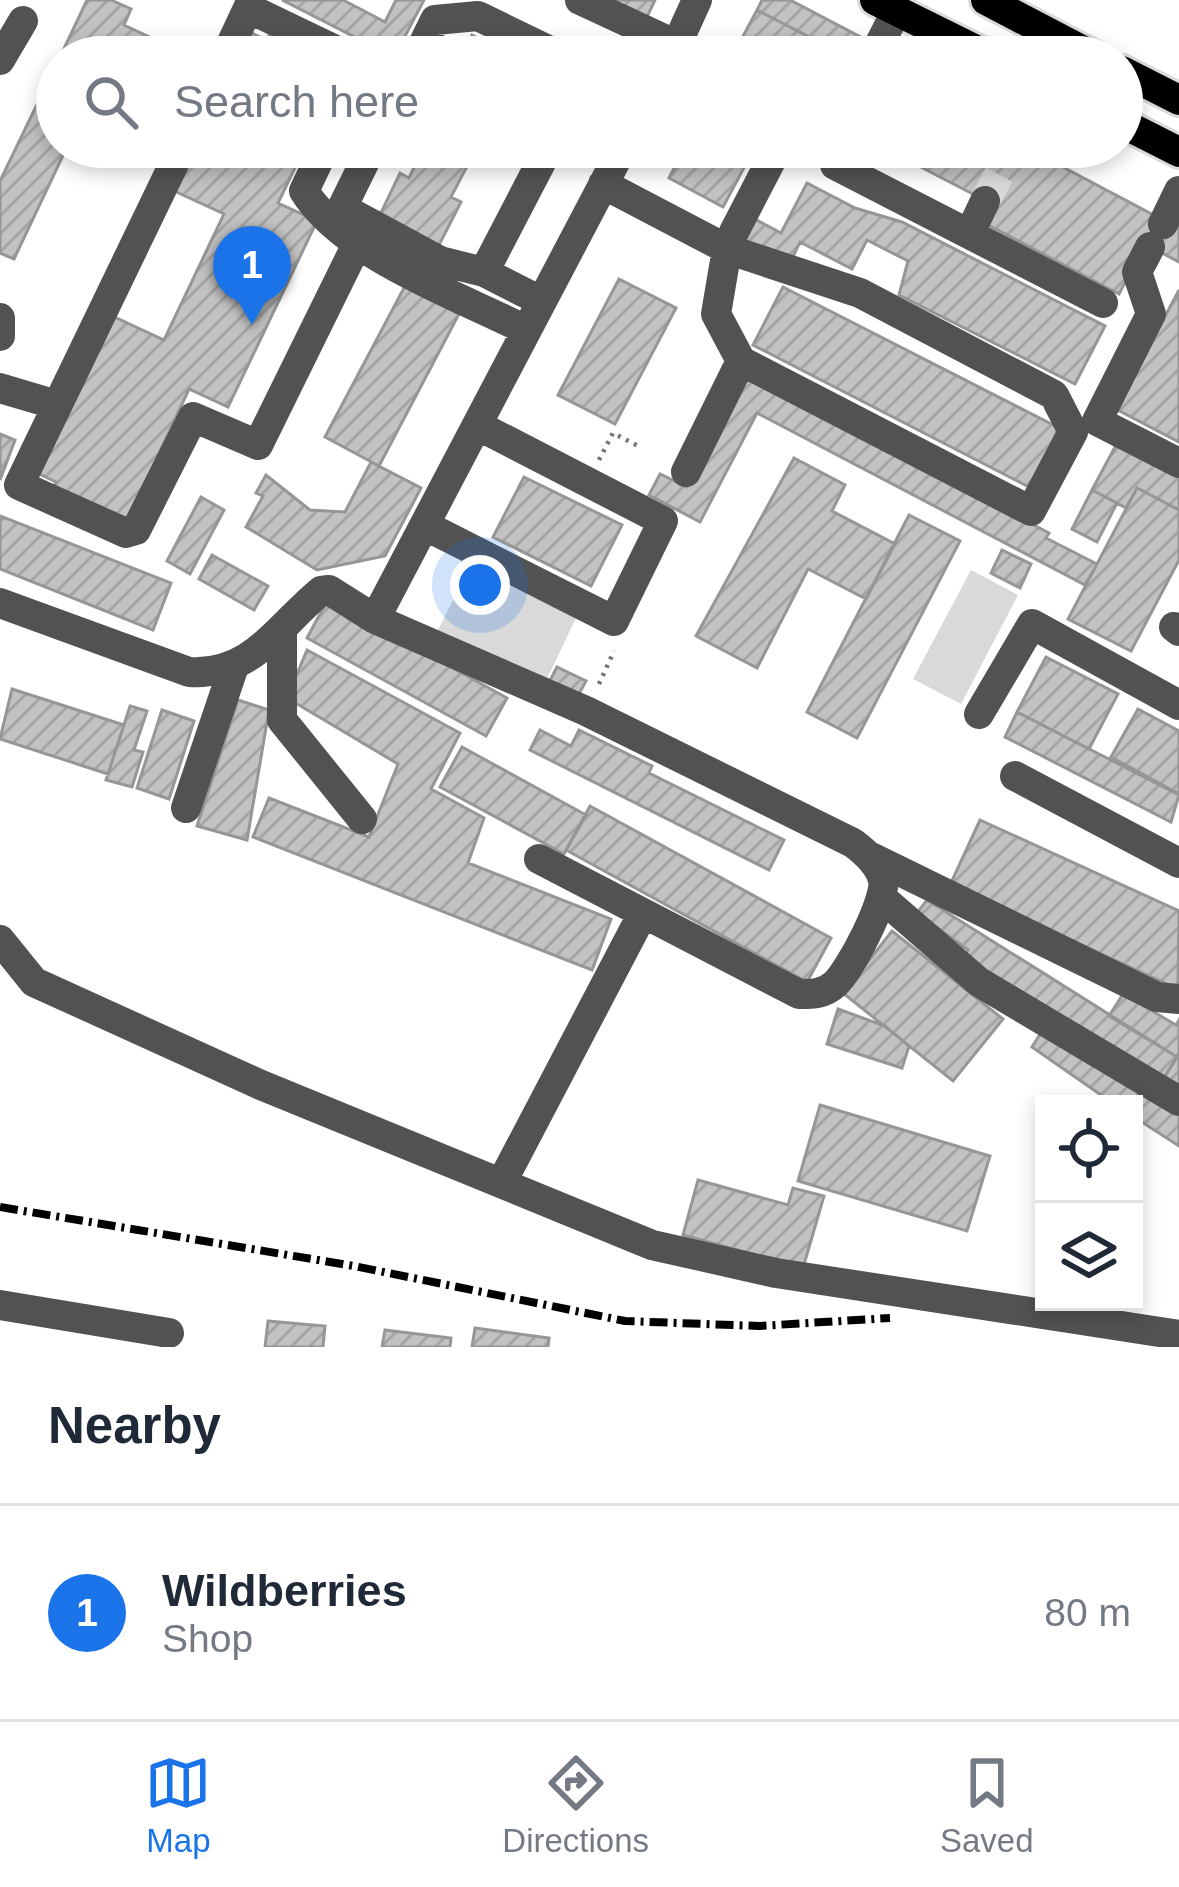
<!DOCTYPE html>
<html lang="en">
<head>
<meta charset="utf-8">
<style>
	:root { --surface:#fff; --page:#f6f6f7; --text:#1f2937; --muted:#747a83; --line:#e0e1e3; --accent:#1a73e8 }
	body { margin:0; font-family:Arial,sans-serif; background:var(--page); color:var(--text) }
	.controls { position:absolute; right:36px; bottom:36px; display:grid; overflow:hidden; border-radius:0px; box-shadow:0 6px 18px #0003 }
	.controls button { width:108px; height:108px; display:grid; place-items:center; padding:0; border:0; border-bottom:3px solid var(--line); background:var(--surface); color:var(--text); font:60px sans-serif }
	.you { position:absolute; left:480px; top:585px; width:42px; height:42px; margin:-30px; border:9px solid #fff; border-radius:50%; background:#1a73e8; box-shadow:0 0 0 18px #1a73e833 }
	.badge { display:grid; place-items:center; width:78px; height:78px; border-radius:50%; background:var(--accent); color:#fff; font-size:39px; font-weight:700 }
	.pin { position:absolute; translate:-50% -99px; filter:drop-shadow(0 3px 6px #0008) }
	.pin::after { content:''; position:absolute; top:63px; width:42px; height:36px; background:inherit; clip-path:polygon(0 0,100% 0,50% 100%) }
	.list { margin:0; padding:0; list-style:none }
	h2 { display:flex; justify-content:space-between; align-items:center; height:156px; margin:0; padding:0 48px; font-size:51px }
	h2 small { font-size:39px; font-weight:400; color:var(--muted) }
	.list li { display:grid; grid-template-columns:78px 1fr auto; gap:36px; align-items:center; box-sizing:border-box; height:216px; padding:0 48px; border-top:3px solid var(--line) }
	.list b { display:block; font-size:45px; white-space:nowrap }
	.list p { margin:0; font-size:39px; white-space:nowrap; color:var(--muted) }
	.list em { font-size:39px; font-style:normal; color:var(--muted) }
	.icon { flex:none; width:66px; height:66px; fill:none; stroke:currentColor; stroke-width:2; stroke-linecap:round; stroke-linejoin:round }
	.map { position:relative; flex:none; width:1179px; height:1347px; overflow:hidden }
	.search { position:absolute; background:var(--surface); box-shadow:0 6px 18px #0003; left:36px; right:36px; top:36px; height:132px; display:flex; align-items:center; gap:30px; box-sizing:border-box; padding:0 42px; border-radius:66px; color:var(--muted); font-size:45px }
	.sheet { height:372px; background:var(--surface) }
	nav { display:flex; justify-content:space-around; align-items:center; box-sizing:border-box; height:168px; border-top:3px solid var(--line); background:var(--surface); font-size:33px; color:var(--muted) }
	nav a { display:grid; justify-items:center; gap:6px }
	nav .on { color:var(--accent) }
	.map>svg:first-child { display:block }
</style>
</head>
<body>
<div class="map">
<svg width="1179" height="1347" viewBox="0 0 1179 1347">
	<defs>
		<pattern id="building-hatch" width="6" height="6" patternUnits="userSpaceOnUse" patternTransform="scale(3)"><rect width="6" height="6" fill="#c2c2c2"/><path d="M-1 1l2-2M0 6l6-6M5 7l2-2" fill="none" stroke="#a5a5a5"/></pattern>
	</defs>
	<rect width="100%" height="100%" fill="#fff"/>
	<path fill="#d9d9d9" d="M470 566 576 618 544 685 437 632Z
		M971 570 1018 595 961 704 913 679Z"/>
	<path fill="url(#building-hatch)" stroke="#969696" stroke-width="3" d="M87 0H111L131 9 124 25 192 57H60Z
		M282 0H343L385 22 396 0H424L394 57Z
		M611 0H655L647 17Z
		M762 0H790L872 43 865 57H802L811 38 757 10Z
		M757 10 811 38 802 57H732Z
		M245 30 267 40 271 31 327 57H232Z
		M472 35 516 57H461Z
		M57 63V147H67L14 259 0 253V181Z
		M190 147H305L278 203 317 221 228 407 189 389 124 528 51 494 56 482 35 472 110 315 164 340 224 214 170 189Z
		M424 147H477L451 197 461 202 436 251 377 221 400 173 409 178Z
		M685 147H755L723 207 669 178Z
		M882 147H1025L1159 218 1119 294 988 225 998 207Z
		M807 183 855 208 902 222 1105 326 1075 384 899 295 908 261 867 240 852 269 800 242 790 263 741 238 751 217 781 233Z
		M1179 205V262L1145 244Z
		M619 279 676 308 615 424 558 395Z
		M405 286 459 314 379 466 325 437Z
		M783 287 1059 428 1029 487 753 345Z
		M1179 290V442L1116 409Z
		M747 374 1049 533 1046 538 1097 564 1085 585 757 413 700 522 649 495 660 474 687 487Z
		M0 434 15 440 0 480Z
		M1116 445 1179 478V510L1137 488 1126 508 1092 490Z
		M794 458 845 485 832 511 895 544 866 599 808 569 757 668 696 636Z
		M371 462 421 488 385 556 317 570 246 527 263 496 256 493 266 475 310 510 345 512Z
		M524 477 622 525 591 586 493 537Z
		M1137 488 1179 510V560L1131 651 1068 619Z
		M1092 490 1117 503 1097 542 1072 529Z
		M201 497 224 510 190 574 167 561Z
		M909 515 960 541 857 738 807 712Z
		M0 516 171 583 153 630 0 569Z
		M1002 550 1031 564 1020 588 991 573Z
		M212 555 268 586 254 610 199 579Z
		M328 599 507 698 486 736 307 638Z
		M307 650 460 733 431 789 484 818 468 863 611 919 592 970 253 837 269 798 369 837 398 764 287 698Z
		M1046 657 1118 694 1089 749 1017 712Z
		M557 667 586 681 574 703 546 688Z
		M12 689 124 725 108 774 0 739Z
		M238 700 269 710 247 840 197 826Z
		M130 706 147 711 134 750 143 752 132 787 106 780Z
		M1138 709 1179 731V794L1111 757Z
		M162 710 194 721 169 799 137 788Z
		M1017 712 1179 795 1171 822 1005 737Z
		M540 730 571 746 579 730 652 766 649 773 784 840 769 870 530 750Z
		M462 747 586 815 564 854 440 787Z
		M590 806 831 938 807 982 566 850Z
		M980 820 1179 911 1178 989 950 885Z
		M927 900 1177 1057 1162 1081 962 960 968 950 917 913Z
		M892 931 1003 1019 953 1081 843 993Z
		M1123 994 1176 1025 1179 1020V1058L1109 1016Z
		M838 1009 885 1026 909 1046 902 1068 827 1044Z
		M1044 1028 1179 1110V1146L1134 1117V1104H1114L1032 1047Z
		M1177 1057 1179 1058V1091L1162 1081Z
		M820 1105 990 1156 967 1231 798 1181Z
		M698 1180 788 1205 793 1188 824 1196 803 1268 683 1235Z
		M268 1321 325 1326 323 1347H265Z
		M475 1328 549 1338 548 1347H472Z
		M385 1330 451 1338 450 1347H382Z"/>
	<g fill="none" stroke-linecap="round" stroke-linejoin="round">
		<path stroke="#d9d9d9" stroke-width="30" stroke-dasharray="30 15" stroke-linecap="butt" d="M985 201 1014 147"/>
		<g stroke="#dbdbdb" stroke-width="36">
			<path id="major" d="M875 0 990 57
				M986 0 1095 57
				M1122 71 1179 100
				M1122 123 1179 152"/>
		</g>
		<path stroke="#747474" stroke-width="4.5" stroke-dasharray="3 6" stroke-linecap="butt" d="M599 460 613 433 640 447
			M599 684 614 651"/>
		<path stroke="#525252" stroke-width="30" d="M580 0 677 45
			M225 57 248 8 350 57
			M417 57 435 20 478 16 548 50 552 57
			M671 57 697 0
			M873 57 897 10
			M0 60 23 21
			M182 147 19 485 126 533 136 530 193 417 258 445 357 244
			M325 147 304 191C345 256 457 295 526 330
			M372 147 342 208 440 261 484 272 541 301
			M835 165 1103 303
			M603 184 727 249 716 314 741 361 1031 511 1073 432 1054 395 860 293 727 249
			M1163 224 1179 191
			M734 232 778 147
			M970 233 985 201
			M1150 247 1137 272 1151 314 1097 421 1179 463
			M484 272 549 147
			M0 318V336
			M0 388 57 405
			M686 472 741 361
			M426 526 614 621 663 521 477 425
			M0 603 189 672C252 676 277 627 321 591L329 590 375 619 623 147
			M375 619 586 711 853 843C865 852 879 864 883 880 887 900 850 970 835 984 824 994 813 994 799 994L539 859
			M1174 627 1179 631
			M282 633V720L362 819
			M979 714 1032 624 1179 705
			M1015 776 1179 863
			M186 808 233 669
			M871 857 1157 997 1179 999
			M882 898 979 982 1179 1101
			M0 940 34 982 261 1085 652 1245 776 1273 1179 1335
			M503 1180 643 913
			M0 1305 169 1333"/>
		<use href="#major" stroke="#000" stroke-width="30"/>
		<path stroke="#000" stroke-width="8" stroke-dasharray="18 6 3 6" stroke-linecap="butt" d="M0 1207 354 1266 625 1321 759 1326 890 1318"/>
	</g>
</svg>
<div class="controls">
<button><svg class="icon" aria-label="locate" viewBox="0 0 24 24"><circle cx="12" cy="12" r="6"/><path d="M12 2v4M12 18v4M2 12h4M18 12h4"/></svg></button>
<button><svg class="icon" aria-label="layers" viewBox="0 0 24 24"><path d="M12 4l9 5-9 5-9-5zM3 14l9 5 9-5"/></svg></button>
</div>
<div class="you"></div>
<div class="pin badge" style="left:252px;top:325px">1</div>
<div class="search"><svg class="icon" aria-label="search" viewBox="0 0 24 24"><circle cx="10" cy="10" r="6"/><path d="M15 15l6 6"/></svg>Search here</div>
</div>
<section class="sheet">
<h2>Nearby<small></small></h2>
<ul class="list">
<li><span class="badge">1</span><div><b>Wildberries</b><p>Shop</p></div><em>80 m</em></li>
</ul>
</section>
<nav>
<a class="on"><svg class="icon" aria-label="map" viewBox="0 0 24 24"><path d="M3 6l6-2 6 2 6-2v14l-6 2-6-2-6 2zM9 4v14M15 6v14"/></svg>Map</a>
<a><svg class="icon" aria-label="directions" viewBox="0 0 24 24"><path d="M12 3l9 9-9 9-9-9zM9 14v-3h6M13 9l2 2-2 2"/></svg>Directions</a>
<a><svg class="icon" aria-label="saved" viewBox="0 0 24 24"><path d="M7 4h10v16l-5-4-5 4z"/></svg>Saved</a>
</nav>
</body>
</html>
